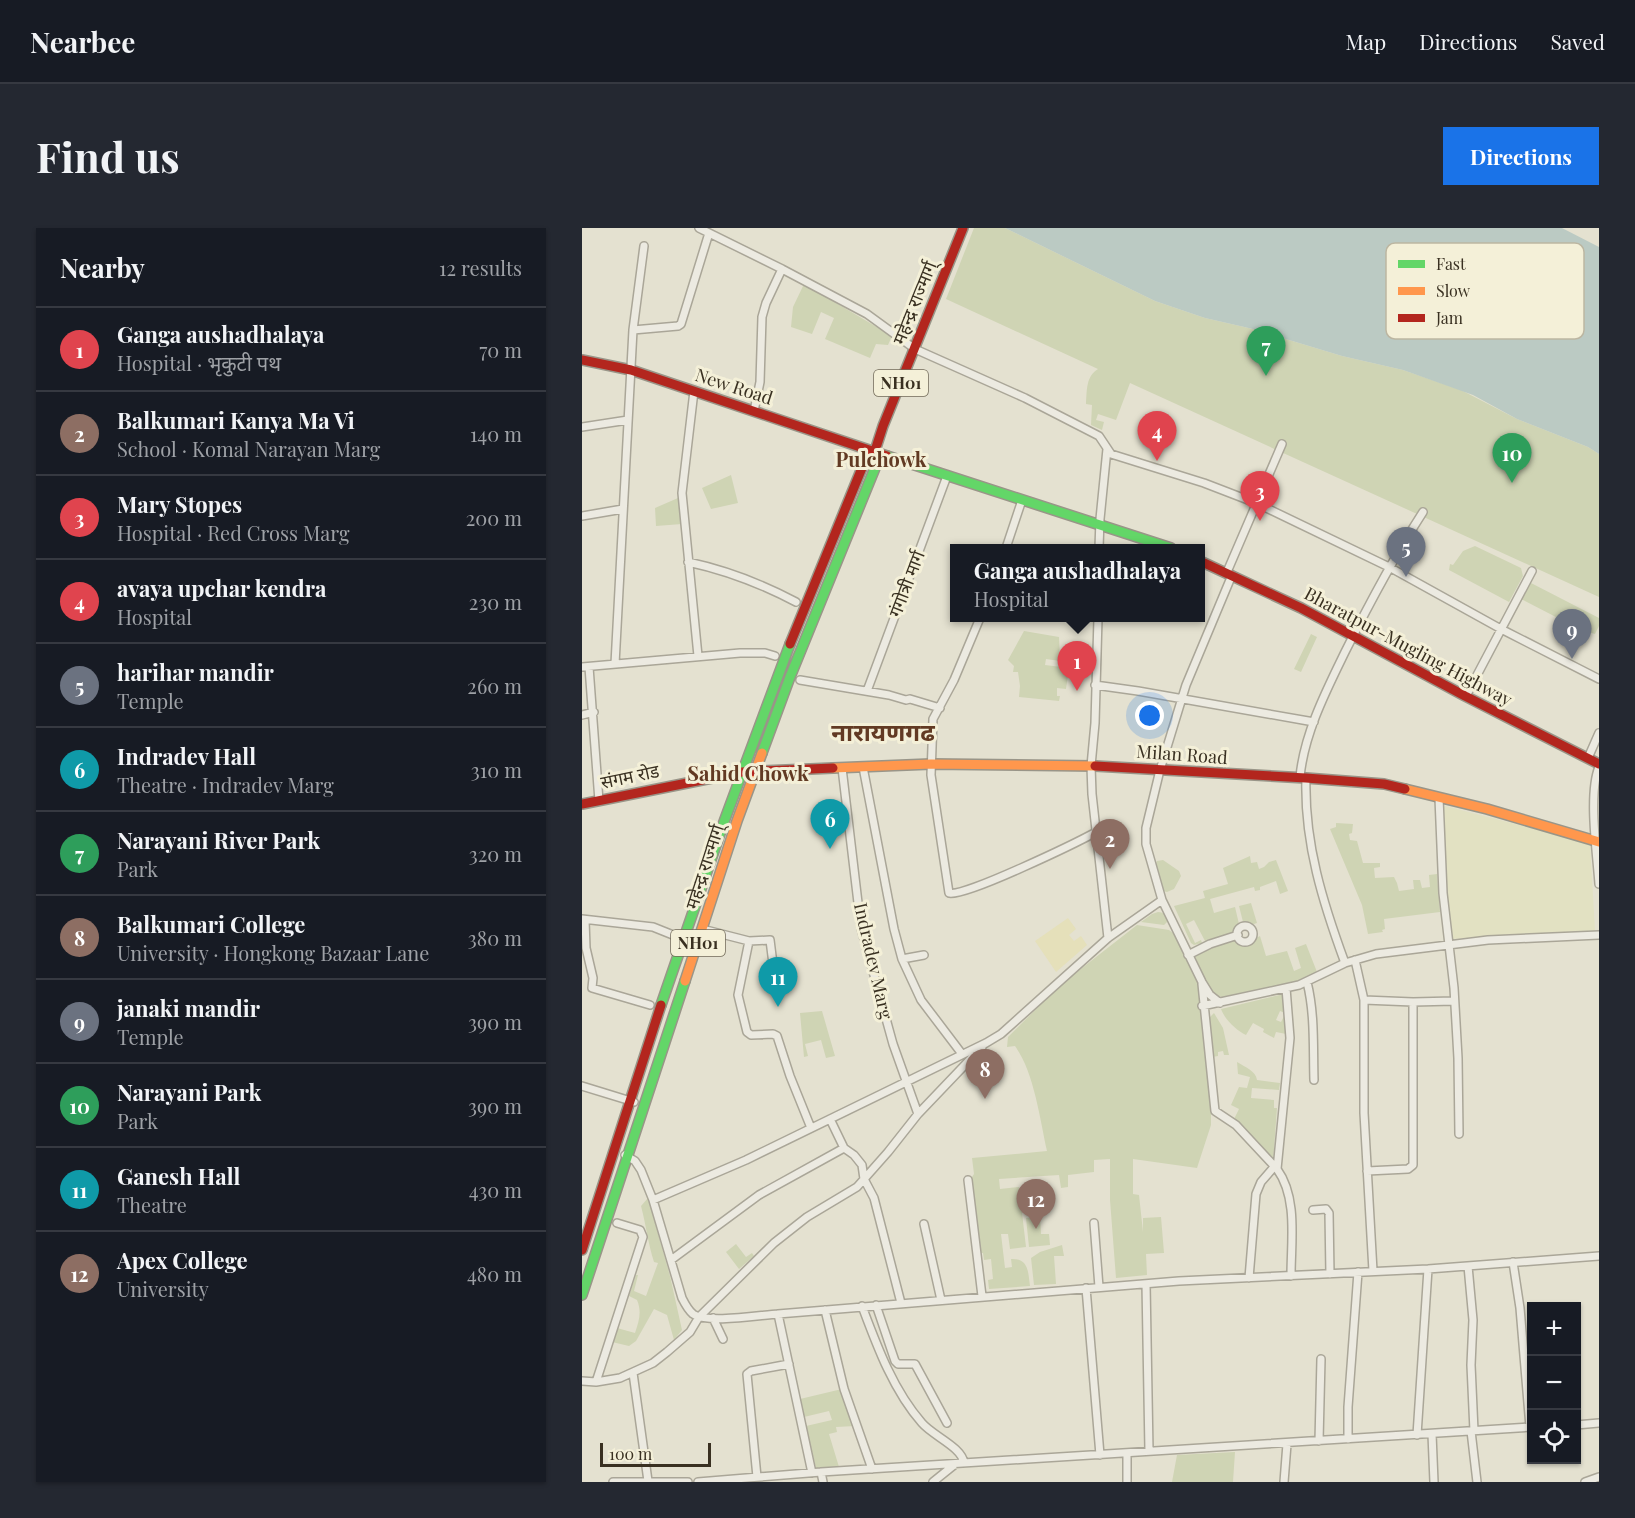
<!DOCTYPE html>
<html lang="en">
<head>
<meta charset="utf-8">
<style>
	:root { --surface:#171b24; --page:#242831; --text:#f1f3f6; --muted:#9ea1a6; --line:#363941; --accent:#1a73e8 }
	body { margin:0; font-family:"Playfair Display","Noto Sans Devanagari",serif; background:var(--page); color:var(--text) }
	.controls { position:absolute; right:18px; bottom:18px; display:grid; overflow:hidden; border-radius:0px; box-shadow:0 2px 4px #0004 }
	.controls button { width:54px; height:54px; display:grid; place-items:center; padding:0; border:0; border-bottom:2px solid var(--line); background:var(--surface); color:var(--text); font:30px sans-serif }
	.scale { position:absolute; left:18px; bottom:15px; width:111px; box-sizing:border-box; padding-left:6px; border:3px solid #393021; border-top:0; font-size:16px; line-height:21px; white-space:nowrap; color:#393021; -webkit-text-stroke:4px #f4f0d8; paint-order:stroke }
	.you { position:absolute; left:568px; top:488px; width:21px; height:21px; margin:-15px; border:4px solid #fff; border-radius:50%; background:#1a73e8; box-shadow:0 0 0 9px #1a73e833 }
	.badge { display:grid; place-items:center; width:39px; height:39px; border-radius:50%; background:var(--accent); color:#fff; font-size:20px; font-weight:700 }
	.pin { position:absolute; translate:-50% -50px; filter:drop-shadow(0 2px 3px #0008) }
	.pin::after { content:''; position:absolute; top:32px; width:21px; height:18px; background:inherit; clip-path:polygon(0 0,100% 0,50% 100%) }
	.popup { position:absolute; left:368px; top:316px; width:255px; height:78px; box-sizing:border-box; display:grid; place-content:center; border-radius:0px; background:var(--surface); filter:drop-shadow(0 2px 4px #0005); font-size:20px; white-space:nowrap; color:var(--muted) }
	.popup b { font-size:22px; color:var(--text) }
	.popup::after { content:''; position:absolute; left:50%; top:100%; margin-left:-12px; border:12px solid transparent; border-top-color:var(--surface) }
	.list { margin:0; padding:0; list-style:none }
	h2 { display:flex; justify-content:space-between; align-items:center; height:78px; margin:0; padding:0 24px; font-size:26px }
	h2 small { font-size:20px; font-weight:400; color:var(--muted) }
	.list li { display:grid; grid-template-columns:39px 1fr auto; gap:18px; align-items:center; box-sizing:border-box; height:84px; padding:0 24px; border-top:2px solid var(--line) }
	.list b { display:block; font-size:22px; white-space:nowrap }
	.list p { margin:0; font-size:20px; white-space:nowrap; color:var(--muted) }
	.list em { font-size:20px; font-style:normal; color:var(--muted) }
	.icon { flex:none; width:33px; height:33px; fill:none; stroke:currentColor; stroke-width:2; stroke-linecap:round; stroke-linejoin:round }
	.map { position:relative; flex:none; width:1017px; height:1254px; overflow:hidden; border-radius:0px }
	header { display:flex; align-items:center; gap:36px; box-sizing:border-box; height:84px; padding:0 30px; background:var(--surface); border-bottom:2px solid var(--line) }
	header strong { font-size:28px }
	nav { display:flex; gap:33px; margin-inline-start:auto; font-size:21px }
	.intro { display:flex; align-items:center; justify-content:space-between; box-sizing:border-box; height:144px; padding:0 36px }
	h1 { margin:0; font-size:42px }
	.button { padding:15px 27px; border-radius:0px; background:var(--accent); color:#fff; font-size:21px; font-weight:700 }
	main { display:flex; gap:36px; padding:0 36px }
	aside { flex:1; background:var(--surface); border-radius:0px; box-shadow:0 2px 4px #0004 }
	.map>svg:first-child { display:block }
</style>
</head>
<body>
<header>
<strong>Nearbee</strong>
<nav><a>Map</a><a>Directions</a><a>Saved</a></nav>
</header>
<div class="intro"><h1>Find us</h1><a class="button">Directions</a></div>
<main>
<aside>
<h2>Nearby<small>12 results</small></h2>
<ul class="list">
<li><span class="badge" style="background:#e0444e">1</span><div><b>Ganga aushadhalaya</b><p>Hospital · भृकुटी पथ</p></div><em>70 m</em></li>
<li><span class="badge" style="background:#8d6e63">2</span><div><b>Balkumari Kanya Ma Vi</b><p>School · Komal Narayan Marg</p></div><em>140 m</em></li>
<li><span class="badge" style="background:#e0444e">3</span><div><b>Mary Stopes</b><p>Hospital · Red Cross Marg</p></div><em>200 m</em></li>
<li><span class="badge" style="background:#e0444e">4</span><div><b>avaya upchar kendra</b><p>Hospital</p></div><em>230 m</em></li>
<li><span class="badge" style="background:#6b7280">5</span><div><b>harihar mandir</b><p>Temple</p></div><em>260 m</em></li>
<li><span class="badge" style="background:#0f9aa8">6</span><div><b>Indradev Hall</b><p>Theatre · Indradev Marg</p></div><em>310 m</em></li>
<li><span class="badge" style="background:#2e9e5b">7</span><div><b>Narayani River Park</b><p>Park</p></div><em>320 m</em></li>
<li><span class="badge" style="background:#8d6e63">8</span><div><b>Balkumari College</b><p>University · Hongkong Bazaar Lane</p></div><em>380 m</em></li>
<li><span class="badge" style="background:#6b7280">9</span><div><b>janaki mandir</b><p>Temple</p></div><em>390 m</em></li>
<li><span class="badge" style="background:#2e9e5b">10</span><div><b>Narayani Park</b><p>Park</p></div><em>390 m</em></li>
<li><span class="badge" style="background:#0f9aa8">11</span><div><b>Ganesh Hall</b><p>Theatre</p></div><em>430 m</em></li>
<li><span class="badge" style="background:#8d6e63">12</span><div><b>Apex College</b><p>University</p></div><em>480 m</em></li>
</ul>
</aside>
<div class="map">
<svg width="1017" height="1254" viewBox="0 0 1017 1254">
	<rect width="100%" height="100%" fill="#e4e1d0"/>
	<path fill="#e2e1c2" d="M863 578 1008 615 1013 703 870 711 863 650 860 587 861 580Z"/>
	<path fill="#cfd4b4" d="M392 0H423L573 73 623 90 671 101 760 128 821 142 879 162 935 191 1006 219 1017 226V369L548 155 534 192 516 186 514 192 522 194 520 202 509 197 510 177 504 176C505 162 504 148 516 141L364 71Z
		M222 56 310 108 306 117 294 116 288 130 243 111 252 90 239 84 230 106 209 99 211 79Z
		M149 247 156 275 129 281 120 260Z
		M96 270 100 296 74 298 73 280Z
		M893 318 939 340 941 348 927 374 867 342 868 336 871 337 881 323Z
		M949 355 1017 390V398L1013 406 999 402 939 371Z
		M442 403 477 409 478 433 464 431 463 437 496 441V447H486L484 461 475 460V468H478L477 473 437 469 438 458 436 444H431L432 438 426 432Z
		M729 406 735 409 719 444 712 441Z
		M754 595 771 596 770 605 767 606 768 612 775 613 781 635H798V639L792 640 793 650 812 649 815 655 817 663 832 661 831 652H838L840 660 848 659 847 647 855 646 858 684 802 691 803 701 800 702 801 704 786 706 780 677 748 601 754 599Z
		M668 628 669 635 675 634 677 641 682 639 687 634 694 632 706 663 698 666 694 653 678 659V662L673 663 672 659 628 671 632 685 653 679 657 696 652 704 623 713 612 692 604 696 613 715 619 712 620 715 612 717 609 715 592 678 623 670 621 663 646 656 641 640Z
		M581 632 597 643 599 648 592 661 585 664 581 663 573 637 575 633Z
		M669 675 675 695 669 697 661 694 657 678Z
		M576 684C582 684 585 688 585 694L582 697 559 694 570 686Z
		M555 697 587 702 591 705 616 755 629 877V897L615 940 551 931V966L557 967 561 1004V990L579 989 582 1025 564 1026 565 1047 534 1050 528 972V931L512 932V944L486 947V959L479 960 477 947 417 951 418 961 437 959 444 1019 428 1021 426 1006H419L423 1040 430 1039 429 1031C447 1030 446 1044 448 1058L407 1061 406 1052 411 1051 409 1031 402 1032 401 1025H397L388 952 392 946 390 930 465 923C458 891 452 844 433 818L425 819 426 809 477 758Z
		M678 708 684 728 705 723 712 743 719 740 713 720 724 716 735 744 722 752 644 770 632 767 628 762 613 729 615 726 654 711 663 716Z
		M702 766 703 785 698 783 694 792 699 794 702 788 704 789V806L694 804 692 810 681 804 682 801 671 795 664 807C654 802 643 792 639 781Z
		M240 783 253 828 244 830 239 812 223 816 226 828 222 829 218 785Z
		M632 785 641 800 647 827H642L641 823 636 824V828L630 829 626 791Z
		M655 834C663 839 674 843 675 852L698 855 697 862 670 860 669 870 692 872V880H695L691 935 652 891 657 881 649 877 657 859 665 860 668 849 656 846Z
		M66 970 88 1048 100 1102 92 1112 85 1087 72 1081 54 1113 47 1118 30 1114 35 1100 53 1105C57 1093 60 1084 55 1072L47 1068 54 1047H56L52 1063 64 1068 76 1035 72 1034C66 1015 64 997 59 978Z
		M458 989 459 1006H467L468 1017 447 1019 444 990Z
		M154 1016 164 1029 170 1025 172 1028 157 1041 144 1024Z
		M480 1017 482 1028H472L474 1056 452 1057 449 1030 458 1024Z
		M260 1161 273 1198 254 1199 255 1204 247 1206 257 1239 234 1240 224 1198 250 1192 247 1183 222 1189 218 1171Z
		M653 1224 651 1254H590L595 1227Z"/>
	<path fill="#e5e0ba" d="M486 690 494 701 487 707 492 713 499 708 505 717 474 744 453 713Z"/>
	<path fill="#bbcac3" d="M423 0H980L1017 19V226L1006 219 935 191 891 167 821 142 760 128 671 101 623 90 573 73Z"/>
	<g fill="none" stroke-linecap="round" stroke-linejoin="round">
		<g stroke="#aaa698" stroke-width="10">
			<path id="street" d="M117 0 200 41 285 86 333 121 443 170 517 208 529 226 622 255 674 275 807 339 919 401 1017 451
				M51 102 96 98 99 96 127 5
				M112 163 100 265 116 428
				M172 183 178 154 180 89 184 75 200 41
				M0 199 46 192
				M0 288 41 281
				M424 320 440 272
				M517 320 518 291 525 221
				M106 334C143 342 180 356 214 374
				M645 344 700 216
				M398 390 372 452 351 491 349 547 367 665C381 670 496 614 516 603
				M516 390 513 495 509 538 510 566 526 710
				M33 436 51 102 62 18
				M0 439 158 425H183L193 428
				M7 439 17 573
				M218 452 307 467 324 472 328 471 358 480
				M513 457 556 463 732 494
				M285 463 365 248
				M884 468 950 343
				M0 487 12 484
				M1006 530 1017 505
				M281 539 312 701 320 731 339 772 380 826
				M1017 539C1006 566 1015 626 1017 656
				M260 540 279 700 311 816 336 886
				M718 549C722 506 744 463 763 424 787 376 812 329 841 284
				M724 550C722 615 741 675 763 735
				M857 570 861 665 872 760 876 830 877 906
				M0 691 71 699 91 707
				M3 692 4 720 11 750 10 760 68 777
				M655 706a8 8 0 1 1 16 0a8 8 0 1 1-16 0Z
				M120 701 167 713 188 712 194 760
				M167 713 156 767 165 804 169 807 191 806 195 808 208 848 229 900
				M606 727 628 716 656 707
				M320 731 342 727
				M773 732 782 772V885L791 1043
				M725 754C733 786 731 819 732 852
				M620 756 633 883 654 897 695 941
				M704 760 708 810 695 941C716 970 709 1013 709 1048
				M782 772 831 774V937L826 941 785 943
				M831 774 872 773
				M638 775 628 767 620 754 580 672 564 616V600L578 542 604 457 650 347
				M620 778 717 757 763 735 794 726 906 712 1017 707
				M0 858 52 874
				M248 891 262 920
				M43 927 53 933 59 942 71 972 100 1070C103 1076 106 1082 111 1086 125 1096 178 1087 196 1086L597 1053 846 1041 1017 1028
				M386 952 400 1068
				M71 972 164 932 404 815 419 806 526 710 580 672
				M731 982 744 981 747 985 748 1046
				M512 995 517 1059
				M342 996 359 1072
				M89 1032 177 967 262 920 272 927 280 937 282 951 292 970 319 1075
				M931 1034 938 1080 948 1199
				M886 1038 891 1092 889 1137 892 1203
				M667 1050 674 966 679 954 692 939
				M564 1056 567 1223
				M504 1060 518 1227
				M294 1077 313 1133 316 1136H333L365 1195
				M280 1078C295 1118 311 1162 340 1195 351 1208 380 1219 382 1235
				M243 1082 262 1161 290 1241
				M196 1086 230 1245
				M131 1090 141 1111
				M51 1145 66 1253
				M0 1153 14 1154 38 1150 71 1135 85 1124 108 1104 117 1089 192 1015 225 989 275 959 306 924 336 886 400 819
				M14 1154 61 1009 58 1002 35 995
				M994 1197 1017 1195
				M889 1203 895 1254
				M850 1206 852 1254
				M835 1207 846 1041
				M766 1211V1179L776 1044
				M737 1213 739 1131
				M545 1225V1254
				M239 1244 241 1254
				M175 1249 165 1146 169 1143 207 1136
				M31 1254H106
				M116 1254 239 1244 950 1199
				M351 1254 372 1237
				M702 1254 705 1216
				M1003 1254 1017 1249"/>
		</g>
		<g stroke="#999588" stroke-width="12">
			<path id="fast" d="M305 228 589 320
				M180 525 208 449 293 240 292 232
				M79 777 143 591 208 416
				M0 1067 103 753"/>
		</g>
		<g stroke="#999588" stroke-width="12">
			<path id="slow" d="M251 540 349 536 513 538
				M823 561 905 581 1017 614
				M103 753 155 593 180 525"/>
		</g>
		<g stroke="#999588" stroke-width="12">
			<path id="jam" d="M0 132 49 142 305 228
				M292 232 291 229 301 198 381 0
				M618 333 719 380 883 468 1017 536
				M208 416 282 235 291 229
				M513 538 724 550 802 556 823 561
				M0 576 160 544 251 540
				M0 1022 79 777"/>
		</g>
		<use href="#street" stroke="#eceae1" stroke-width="7"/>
		<use href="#fast" stroke="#63d668" stroke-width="9"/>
		<use href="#slow" stroke="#ff974d" stroke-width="9"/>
		<use href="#jam" stroke="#b3261e" stroke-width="9"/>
	</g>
	<g text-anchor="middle" stroke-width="6" stroke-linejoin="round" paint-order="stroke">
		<g fill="#f4f0d8" stroke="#716a58" stroke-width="1.5">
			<rect x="292" y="142" width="54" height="26" rx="4.5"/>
			<rect x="89" y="702" width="54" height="26" rx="4.5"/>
		</g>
		<g font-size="16" font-weight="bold" fill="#393021">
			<text x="319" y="161">NH01</text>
			<text x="116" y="721">NH01</text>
		</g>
		<g font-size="18" fill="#393021" stroke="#f4f0d8">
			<text transform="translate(333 75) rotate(-68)" y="6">महेन्द्र राज्मार्ग्</text>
			<text transform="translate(152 159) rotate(18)" y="6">New Road</text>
			<text transform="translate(325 356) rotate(-69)" y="6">गंगोत्री मार्ग</text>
			<text transform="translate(826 419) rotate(28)" y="6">Bharatpur-Mugling Highway</text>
			<text transform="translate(600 527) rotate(4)" y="6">Milan Road</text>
			<text transform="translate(48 549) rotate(-12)" y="6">संगम रोड</text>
			<text transform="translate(123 639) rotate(-72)" y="6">महेन्द्र राज्मार्ग्</text>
			<text transform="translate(291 733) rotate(77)" y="6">Indradev Marg</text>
		</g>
		<g font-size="20" font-weight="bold" fill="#623a23" stroke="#f4f0d8">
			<text x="299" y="239">Pulchowk</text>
			<text x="166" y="553">Sahid Chowk</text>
		</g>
		<g font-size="24" font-weight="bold" fill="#623a23" stroke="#f4f0d8">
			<text x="301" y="513">नारायणगढ</text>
		</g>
	</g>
	<rect x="804" y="15" width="198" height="96" rx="9" fill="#f4f0d8" stroke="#bcb6a1" stroke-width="1.5"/>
	<rect x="816" y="32" width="27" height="8" fill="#63d668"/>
	<rect x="816" y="59" width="27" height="8" fill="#ff974d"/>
	<rect x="816" y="86" width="27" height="8" fill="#b3261e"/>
	<g font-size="16" fill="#393021">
		<text x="854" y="42">Fast</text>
		<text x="854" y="69">Slow</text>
		<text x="854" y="96">Jam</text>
	</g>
</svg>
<div class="controls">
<button>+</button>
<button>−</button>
<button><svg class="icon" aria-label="locate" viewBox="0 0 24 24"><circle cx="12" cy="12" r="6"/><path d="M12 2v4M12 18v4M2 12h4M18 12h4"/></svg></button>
</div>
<div class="scale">100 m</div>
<div class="you"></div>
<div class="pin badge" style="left:495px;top:463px;background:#e0444e">1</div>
<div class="popup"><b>Ganga aushadhalaya</b>Hospital</div>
<div class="pin badge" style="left:528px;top:641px;background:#8d6e63">2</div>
<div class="pin badge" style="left:678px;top:293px;background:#e0444e">3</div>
<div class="pin badge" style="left:575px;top:233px;background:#e0444e">4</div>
<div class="pin badge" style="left:824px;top:349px;background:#6b7280">5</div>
<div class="pin badge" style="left:248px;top:621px;background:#0f9aa8">6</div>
<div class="pin badge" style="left:684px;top:148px;background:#2e9e5b">7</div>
<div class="pin badge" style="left:403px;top:871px;background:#8d6e63">8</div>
<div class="pin badge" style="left:990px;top:431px;background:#6b7280">9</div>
<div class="pin badge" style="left:930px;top:255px;background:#2e9e5b">10</div>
<div class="pin badge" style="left:196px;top:779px;background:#0f9aa8">11</div>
<div class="pin badge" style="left:454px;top:1001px;background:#8d6e63">12</div>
</div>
</main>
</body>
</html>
